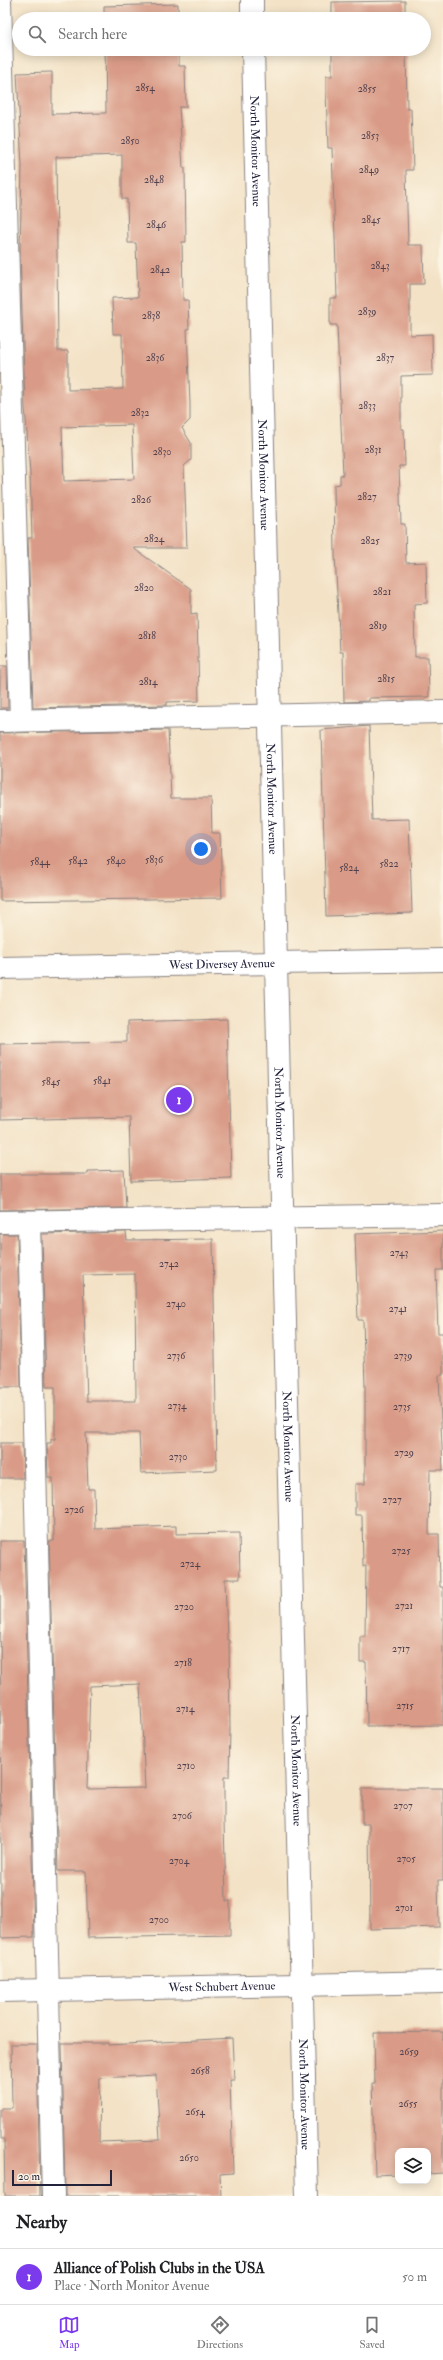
<!DOCTYPE html>
<html lang="en">
<head>
<meta charset="utf-8">
<style>
	:root { --surface:#fff; --page:#f2f2f2; --text:#202124; --muted:#757577; --line:#e0e0e0; --accent:#7c3aed }
	body { margin:0; font-family:"IM FELL Double Pica",serif; background:var(--page); color:var(--text) }
	.controls { position:absolute; right:12px; bottom:12px; display:grid; overflow:hidden; border-radius:8px; box-shadow:0 2px 10px #0003 }
	.controls button { width:36px; height:36px; display:grid; place-items:center; padding:0; border:0; border-bottom:1px solid var(--line); background:var(--surface); color:var(--text); font:20px sans-serif }
	.scale { position:absolute; left:12px; bottom:10px; width:100px; box-sizing:border-box; padding-left:4px; border:2px solid #22223b; border-top:0; font-size:11px; line-height:14px; white-space:nowrap; color:#22223b; -webkit-text-stroke:3px #fcf5e5; paint-order:stroke }
	.you { position:absolute; left:201px; top:849px; width:14px; height:14px; margin:-10px; border:3px solid #fff; border-radius:50%; background:#1a73e8; box-shadow:0 0 0 6px #1a73e833 }
	.badge { display:grid; place-items:center; width:26px; height:26px; border-radius:50%; background:var(--accent); color:#fff; font-size:13px; font-weight:700 }
	.pin { position:absolute; translate:-50% -50%; border:2px solid #fff; box-shadow:0 1px 4px #0006 }
	.list { margin:0; padding:0; list-style:none }
	h2 { display:flex; justify-content:space-between; align-items:center; height:52px; margin:0; padding:0 16px; font-size:17px }
	h2 small { font-size:13px; font-weight:400; color:var(--muted) }
	.list li { display:grid; grid-template-columns:26px 1fr auto; gap:12px; align-items:center; box-sizing:border-box; height:56px; padding:0 16px; border-top:1px solid var(--line) }
	.list b { display:block; font-size:15px; white-space:nowrap }
	.list p { margin:0; font-size:13px; white-space:nowrap; color:var(--muted) }
	.list em { font-size:13px; font-style:normal; color:var(--muted) }
	.icon { flex:none; width:22px; height:22px; fill:none; stroke:currentColor; stroke-width:2; stroke-linecap:round; stroke-linejoin:round }
	.map { position:relative; flex:none; width:443px; height:2196px; overflow:hidden }
	.search { position:absolute; background:var(--surface); box-shadow:0 2px 10px #0003; left:12px; right:12px; top:12px; height:44px; display:flex; align-items:center; gap:10px; box-sizing:border-box; padding:0 14px; border-radius:22px; color:var(--muted); font-size:15px }
	.sheet { height:108px; background:var(--surface) }
	nav { display:flex; justify-content:space-around; align-items:center; box-sizing:border-box; height:56px; border-top:1px solid var(--line); background:var(--surface); font-size:11px; color:var(--muted) }
	nav a { display:grid; justify-items:center; gap:2px }
	nav .on { color:var(--accent) }
	.map>svg:first-child { display:block }
</style>
</head>
<body>
<div class="map">
<svg width="443" height="2196" viewBox="0 0 443 2196">
	<rect width="100%" height="100%" fill="#fcf5e5"/>
	<filter id="ink" filterUnits="userSpaceOnUse"><feTurbulence type="fractalNoise" baseFrequency=".025" numOctaves="2"/><feDisplacementMap in="SourceGraphic" scale="8" xChannelSelector="R" yChannelSelector="G"/><feConvolveMatrix kernelMatrix="1 2 1 2 8 2 1 2 1" color-interpolation-filters="sRGB"/></filter>
	<filter id="wash" filterUnits="userSpaceOnUse"><feTurbulence type="fractalNoise" baseFrequency=".012" numOctaves="4" result="noise"/><feDisplacementMap in="SourceGraphic" scale="16" xChannelSelector="R" yChannelSelector="G"/><feGaussianBlur stdDeviation="0.9" result="paint"/><feColorMatrix in="noise" values="0 0 0 0 0 0 0 0 0 0 0 0 0 0 0 0 0 1.4 0 .05"/><feComposite in="paint" operator="in"/></filter>
	<g filter="url(#wash)">
		<rect width="100%" height="100%" fill="#f3e2c6"/>
		<g id="blocks">
			<path fill="#d99b87" fill-rule="evenodd" d="M405 1V19H332V2Z
				M178 4V19H104V6Z
				M105 49H179V66H185L186 107H179L183 168H185L186 242H182L183 300H188L189 329H187L190 404V420L182 428 191 443V460L184 466 187 548H133L191 589V614L197 613 199 701 167 702V705L33 708 28 538H32L30 473 25 407 20 249 22 166 17 73 52 72V114L106 113ZM122 155V199H127L128 243H136L138 297 112 298 113 334H122L123 389 68 390V351H58L56 157ZM132 425 134 479 64 481 62 427Z
				M332 49H406L407 109H411L413 170H406L408 245H423L424 284H410V335L432 334 433 375 401 376V429H404L405 466H399L401 524H405L406 563 426 562 427 603 414 604 415 657H428L429 697 369 698V701L344 702 343 652H340L335 555 334 485 340 484V475H343L337 325H330V298H337L332 148H328L326 91V76H332Z
				M0 666H7L8 708H0Z
				M369 726 372 820 409 819 412 913 326 916 321 730Z
				M168 730 171 798H211L212 833H220L222 898 0 901V733Z
				M227 1019 231 1178 131 1181 129 1117 0 1120V1044L127 1042V1022Z
				M124 1170 126 1208 0 1210V1174H88V1171Z
				M443 1231V1270H436L438 1333H443V1375H439L443 1470H430L429 1534H439L440 1587H443V1725L367 1726 366 1662H360V1636H365L366 1566H363L362 1515H355V1484H365V1387L363 1320H358L355 1234Z
				M126 1232 127 1240 213 1239 217 1470 141 1473 139 1433H86L88 1489H94L95 1529 176 1526V1534L239 1533 240 1579H225L227 1640H229L230 1728 229 1777H224V1822L226 1901H230V1935L88 1938 86 1871H58L49 1541H54L53 1478H48L47 1443H51V1439H55V1387H46L42 1234ZM135 1274 136 1401H87L83 1275ZM140 1684 145 1788 87 1789 90 1686Z
				M0 1234H17L21 1387H0Z
				M0 1443H22L23 1478H0Z
				M0 1541H24L34 1937 1 1938Z
				M362 1788H443V1880H438L439 1927 370 1929 369 1824H362Z
				M443 2032V2173L428 2174V2151H398V2174L375 2175 372 2084H375L374 2033Z
				M232 2038 234 2080H230L233 2173 220 2174 221 2196H65L62 2043H108V2045ZM156 2075 160 2140 99 2142 100 2078Z
				M11 2044H37L40 2196H5L4 2139H0V2108H12Z"/>
		</g>
	</g>
	<g filter="url(#ink)">
		<use href="#blocks" fill-opacity="0" stroke="#8a8280" stroke-width="1"/>
		<g fill="none" stroke-linecap="round" stroke-linejoin="round">
			<g stroke="#8a8280" stroke-width="24">
				<g id="minor">
					<path d="M0 0 21 720"/>
					<path d="M252 0V19"/>
					<path id="s1" d="M253 49 307 2196"/>
					<path d="M0 721 443 712"/>
					<path d="M0 1222 443 1215"/>
					<path d="M29 1222 53 2196"/>
					<path id="s2" d="M0 1991 443 1982"/>
				</g>
			</g>
			<g stroke="#8a8280" stroke-width="24">
				<g id="major">
					<path id="s3" d="M0 968 443 960"/>
				</g>
			</g>
			<use href="#minor" stroke="#fff" stroke-width="22"/>
			<use href="#major" stroke="#fff" stroke-width="22"/>
		</g>
	</g>
	<g text-anchor="middle" stroke-width="3" stroke-linejoin="round" paint-order="stroke">
		<g font-size="10" fill="#50404e">
			<text x="145" y="91">2854</text>
			<text x="367" y="92">2855</text>
			<text x="370" y="139">2853</text>
			<text x="130" y="144">2850</text>
			<text x="369" y="173">2849</text>
			<text x="154" y="183">2848</text>
			<text x="371" y="223">2845</text>
			<text x="156" y="228">2846</text>
			<text x="380" y="269">2843</text>
			<text x="160" y="273">2842</text>
			<text x="367" y="315">2839</text>
			<text x="151" y="319">2838</text>
			<text x="155" y="361">2836</text>
			<text x="385" y="361">2837</text>
			<text x="367" y="409">2833</text>
			<text x="140" y="416">2832</text>
			<text x="373" y="453">2831</text>
			<text x="162" y="455">2830</text>
			<text x="367" y="500">2827</text>
			<text x="141" y="503">2826</text>
			<text x="154" y="542">2824</text>
			<text x="370" y="544">2825</text>
			<text x="144" y="591">2820</text>
			<text x="382" y="595">2821</text>
			<text x="378" y="629">2819</text>
			<text x="147" y="639">2818</text>
			<text x="386" y="682">2815</text>
			<text x="148" y="685">2814</text>
			<text x="154" y="863">5836</text>
			<text x="78" y="864">5842</text>
			<text x="116" y="864">5840</text>
			<text x="40" y="865">5844</text>
			<text x="389" y="867">5822</text>
			<text x="349" y="871">5824</text>
			<text x="102" y="1084">5841</text>
			<text x="51" y="1085">5845</text>
			<text x="399" y="1256">2743</text>
			<text x="169" y="1267">2742</text>
			<text x="176" y="1307">2740</text>
			<text x="398" y="1312">2741</text>
			<text x="176" y="1359">2736</text>
			<text x="403" y="1359">2739</text>
			<text x="177" y="1409">2734</text>
			<text x="402" y="1410">2735</text>
			<text x="404" y="1456">2729</text>
			<text x="178" y="1460">2730</text>
			<text x="392" y="1503">2727</text>
			<text x="74" y="1513">2726</text>
			<text x="401" y="1554">2725</text>
			<text x="190" y="1567">2724</text>
			<text x="404" y="1609">2721</text>
			<text x="184" y="1610">2720</text>
			<text x="401" y="1652">2717</text>
			<text x="183" y="1666">2718</text>
			<text x="405" y="1709">2715</text>
			<text x="185" y="1712">2714</text>
			<text x="186" y="1769">2710</text>
			<text x="403" y="1809">2707</text>
			<text x="182" y="1819">2706</text>
			<text x="406" y="1862">2705</text>
			<text x="179" y="1864">2704</text>
			<text x="404" y="1911">2701</text>
			<text x="159" y="1923">2700</text>
			<text x="409" y="2055">2659</text>
			<text x="200" y="2074">2658</text>
			<text x="408" y="2107">2655</text>
			<text x="195" y="2115">2654</text>
			<text x="189" y="2161">2650</text>
		</g>
		<g font-size="12" fill="#22223b" stroke="#fcf5e5">
			<text dy="4" stroke="none"><textPath href="#s1" startOffset="102">North Monitor Avenue</textPath></text>
			<text dy="4" stroke="none"><textPath href="#s1" startOffset="426">North Monitor Avenue</textPath></text>
			<text dy="4" stroke="none"><textPath href="#s1" startOffset="750">North Monitor Avenue</textPath></text>
			<text dy="4" stroke="none"><textPath href="#s3" startOffset="222">West Diversey Avenue</textPath></text>
			<text dy="4" stroke="none"><textPath href="#s1" startOffset="1074">North Monitor Avenue</textPath></text>
			<text dy="4" stroke="none"><textPath href="#s1" startOffset="1398">North Monitor Avenue</textPath></text>
			<text dy="4" stroke="none"><textPath href="#s1" startOffset="1722">North Monitor Avenue</textPath></text>
			<text dy="4" stroke="none"><textPath href="#s2" startOffset="222">West Schubert Avenue</textPath></text>
			<text dy="4" stroke="none"><textPath href="#s1" startOffset="2046">North Monitor Avenue</textPath></text>
		</g>
	</g>
</svg>
<div class="controls">
<button><svg class="icon" aria-label="layers" viewBox="0 0 24 24"><path d="M12 4l9 5-9 5-9-5zM3 14l9 5 9-5"/></svg></button>
</div>
<div class="scale">20 m</div>
<div class="you"></div>
<div class="pin badge" style="left:179px;top:1100px">1</div>
<div class="search"><svg class="icon" aria-label="search" viewBox="0 0 24 24"><circle cx="10" cy="10" r="6"/><path d="M15 15l6 6"/></svg>Search here</div>
</div>
<section class="sheet">
<h2>Nearby<small></small></h2>
<ul class="list">
<li><span class="badge">1</span><div><b>Alliance of Polish Clubs in the USA</b><p>Place · North Monitor Avenue</p></div><em>50 m</em></li>
</ul>
</section>
<nav>
<a class="on"><svg class="icon" aria-label="map" viewBox="0 0 24 24"><path d="M3 6l6-2 6 2 6-2v14l-6 2-6-2-6 2zM9 4v14M15 6v14"/></svg>Map</a>
<a><svg class="icon" aria-label="directions" viewBox="0 0 24 24"><path d="M12 3l9 9-9 9-9-9zM9 14v-3h6M13 9l2 2-2 2"/></svg>Directions</a>
<a><svg class="icon" aria-label="saved" viewBox="0 0 24 24"><path d="M7 4h10v16l-5-4-5 4z"/></svg>Saved</a>
</nav>
</body>
</html>
